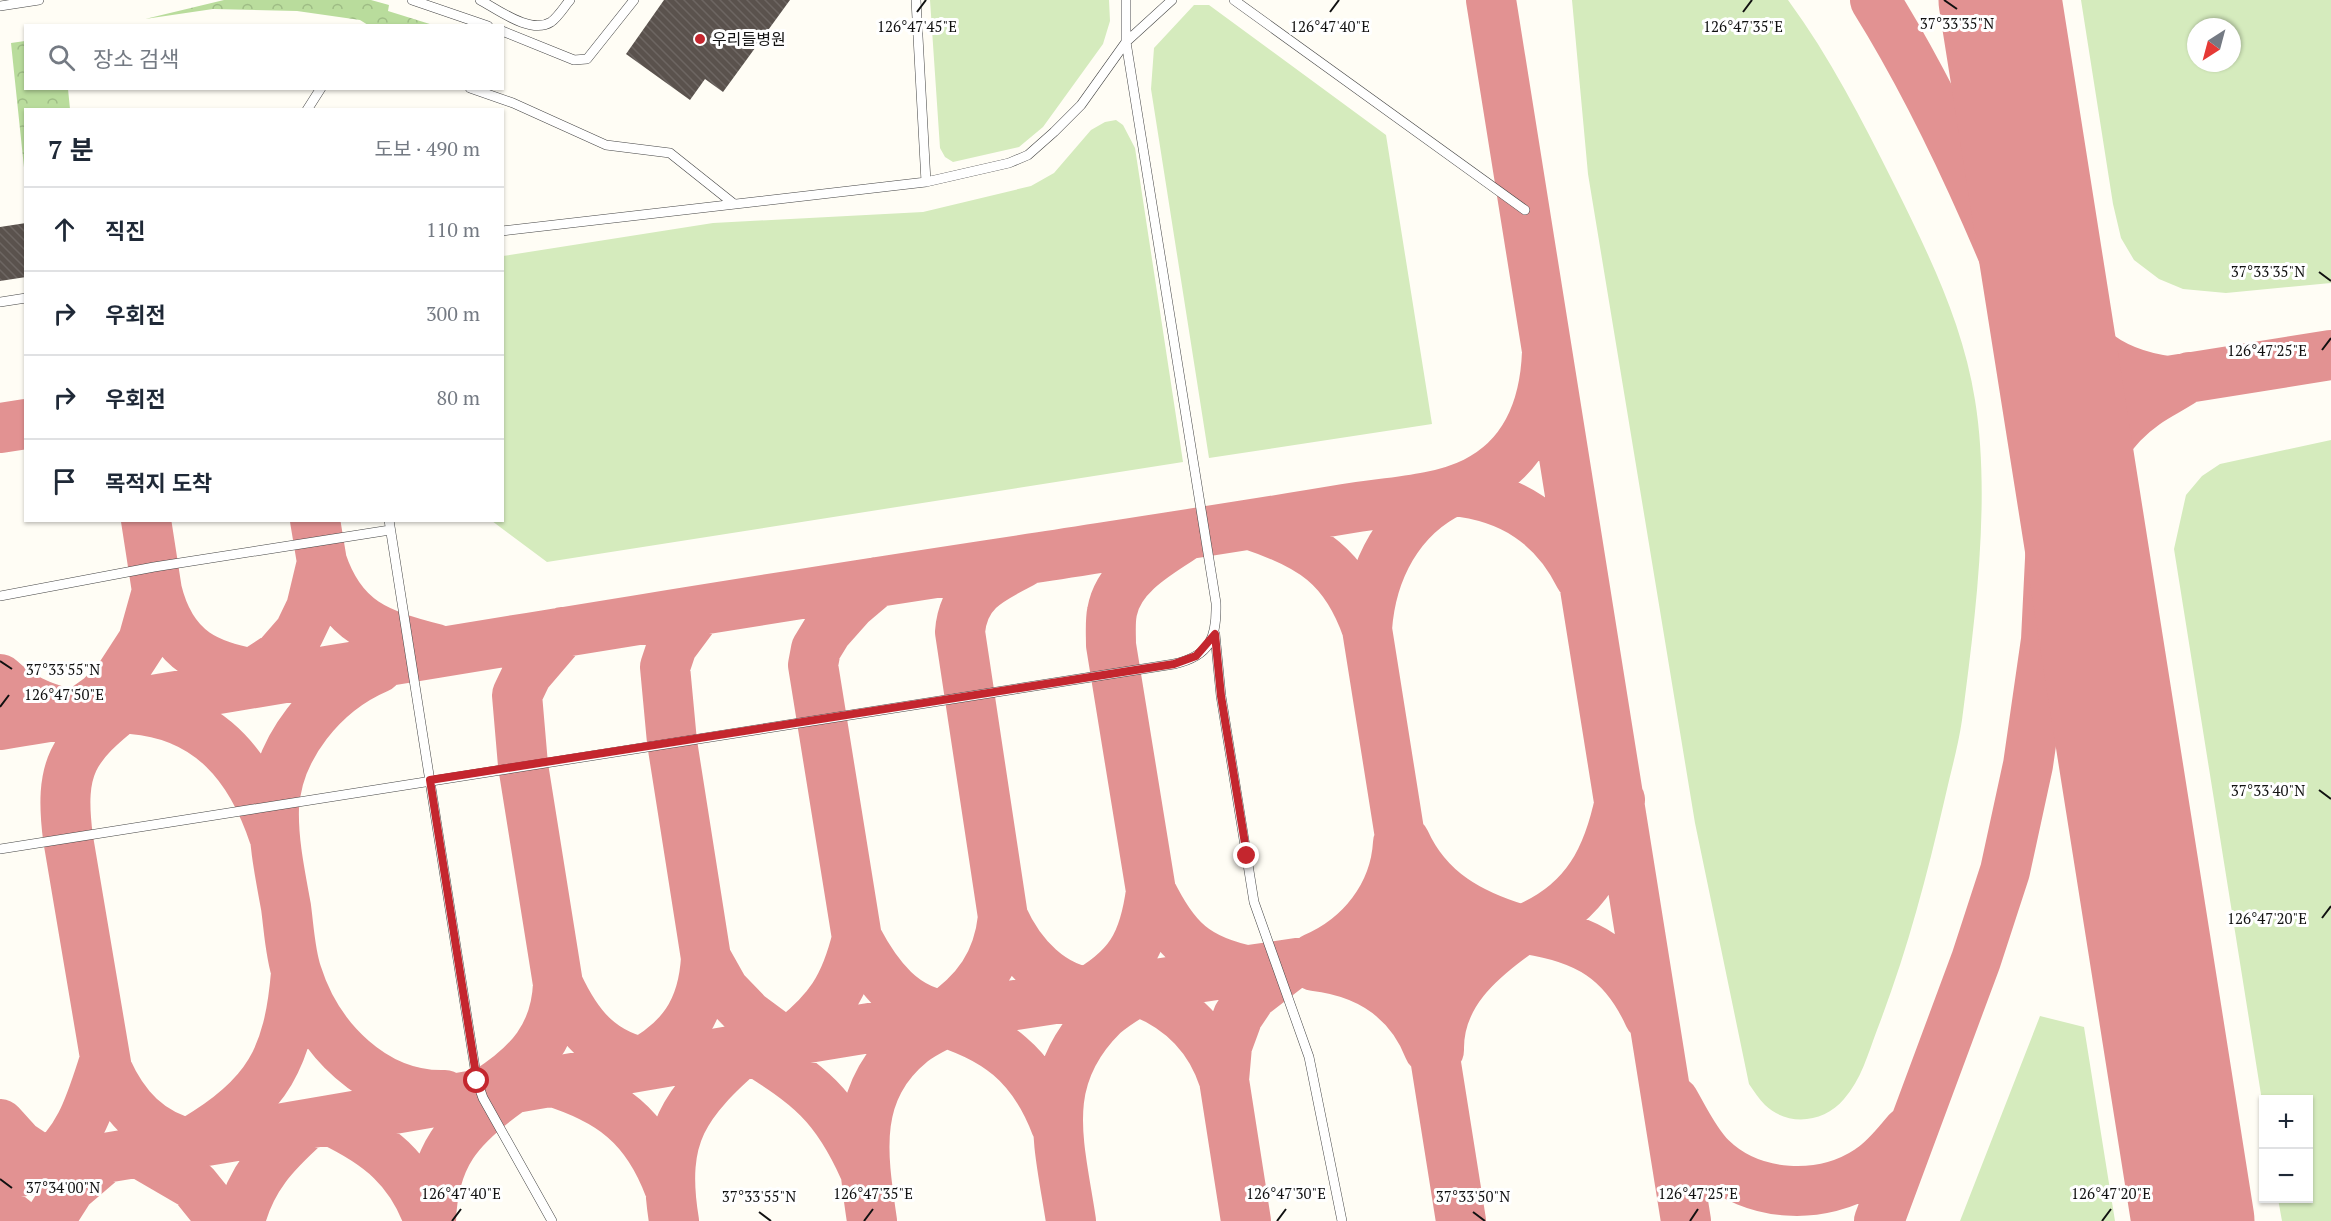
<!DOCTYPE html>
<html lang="ko">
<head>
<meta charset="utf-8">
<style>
	:root { --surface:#fff; --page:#f2f2f3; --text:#1f2937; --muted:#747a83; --line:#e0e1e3 }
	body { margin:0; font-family:"PT Serif","Noto Sans KR",serif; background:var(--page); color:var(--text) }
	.controls { position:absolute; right:18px; bottom:18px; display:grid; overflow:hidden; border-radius:0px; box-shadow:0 2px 4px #0004 }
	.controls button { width:54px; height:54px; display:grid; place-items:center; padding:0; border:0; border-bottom:2px solid var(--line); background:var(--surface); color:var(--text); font:30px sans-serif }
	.compass { position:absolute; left:2187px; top:18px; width:54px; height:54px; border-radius:50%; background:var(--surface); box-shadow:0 2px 4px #0004; rotate:216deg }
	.stop { position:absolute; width:18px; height:18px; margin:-14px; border:4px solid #c4262e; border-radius:50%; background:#fff }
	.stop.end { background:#c4262e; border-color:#fff; box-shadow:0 2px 6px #0008 }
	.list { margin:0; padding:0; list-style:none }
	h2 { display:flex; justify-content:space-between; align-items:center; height:78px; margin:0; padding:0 24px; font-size:26px }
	h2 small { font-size:20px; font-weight:400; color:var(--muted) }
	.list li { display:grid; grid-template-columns:39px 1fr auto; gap:18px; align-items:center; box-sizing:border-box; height:84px; padding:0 24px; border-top:2px solid var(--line) }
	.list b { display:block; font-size:22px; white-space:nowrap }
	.list em { font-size:20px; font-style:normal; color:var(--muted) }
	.icon { flex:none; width:33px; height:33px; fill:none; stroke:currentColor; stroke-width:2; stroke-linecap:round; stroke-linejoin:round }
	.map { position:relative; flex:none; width:2331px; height:1221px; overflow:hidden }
	.search { position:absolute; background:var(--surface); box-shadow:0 2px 4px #0004; left:24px; top:24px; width:480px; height:66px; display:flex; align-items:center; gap:15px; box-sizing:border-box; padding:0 21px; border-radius:0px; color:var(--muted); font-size:22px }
	.panel { position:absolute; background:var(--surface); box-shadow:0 2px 4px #0004; left:24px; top:108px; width:480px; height:414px; border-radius:0px }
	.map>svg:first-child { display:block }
</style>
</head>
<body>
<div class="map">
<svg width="2331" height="1221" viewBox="0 0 2331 1221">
	<defs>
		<pattern id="forest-crowns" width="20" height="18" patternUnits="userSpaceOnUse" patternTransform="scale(1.5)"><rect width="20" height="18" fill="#b9dc9c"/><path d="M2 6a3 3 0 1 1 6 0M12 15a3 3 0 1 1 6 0" fill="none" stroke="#9ebc85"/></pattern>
		<pattern id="building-back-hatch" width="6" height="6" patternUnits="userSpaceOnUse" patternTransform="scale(1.5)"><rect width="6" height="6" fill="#5a524d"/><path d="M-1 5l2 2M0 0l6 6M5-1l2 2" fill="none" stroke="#6d6662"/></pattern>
	</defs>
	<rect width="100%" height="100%" fill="#fffdf5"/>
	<path fill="#d5ebbd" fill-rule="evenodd" d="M930 0H1109L1110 21 1103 44 1043 127 1019 147 953 162 945 157 940 148Z
		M1572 0H1788C1830 57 1862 120 1894 184 1928 253 1963 323 1975 400 1991 499 1975 620 1962 720 1958 747 1950 775 1944 802 1926 880 1906 955 1877 1030 1868 1054 1861 1080 1844 1099 1824 1123 1788 1127 1765 1105 1759 1099 1754 1091 1749 1084L1695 823 1588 174Z
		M2081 0H2331V283L2226 293 2183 289 2159 279 2134 260 2121 238 2113 204ZM2196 27H2232V63H2196Z
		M1194 5H1209L1386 135 1432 424 1209 458 1151 89 1154 48Z
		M1116 120 1123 125 1135 148 1183 462 547 562 492 521 502 520 503 256 713 223 923 212 1031 186 1054 173 1091 130 1105 122Z
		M2331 440V1221H2282L2278 1199 2308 1198V1100H2264L2263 1107 2174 549 2186 495 2202 476 2220 464Z
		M2040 1016 2084 1027 2115 1221H1960Z"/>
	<path fill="url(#forest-crowns)" d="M224 0H371L389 5 388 11 433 25H368L360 20 297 11 213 9 145 19Z
		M25 41 26 88 68 89 70 109 26 110 25 177 11 43Z"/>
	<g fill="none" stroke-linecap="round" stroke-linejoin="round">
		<path stroke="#e29292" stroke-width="50" d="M1491 0 1686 1221
			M1875 0C1918 69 1953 140 1986 215 2001 250 2019 288 2028 325
			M2043 281C2072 339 2101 372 2168 381L2331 355
			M0 428 26 424
			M2069 491 2096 603
			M2081 509C2088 466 2108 430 2145 404 2159 394 2175 387 2189 377
			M1251 525C1311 545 1345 566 1367 629L1461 1221
			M1185 536C1157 554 1118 576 1112 612 1110 622 1111 634 1111 645L1151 891C1175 940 1196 960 1250 971
			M322 562C342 622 378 634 436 649
			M1022 563C989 580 963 592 960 632L1003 917C1020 955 1052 990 1095 993
			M877 582 851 604 827 631 816 649 813 665 857 938C877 976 904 1013 951 1016
			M157 591C172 652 208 667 266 676
			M698 611 672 646 665 667 672 742 706 958 724 990 748 1015 775 1035 800 1040
			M1367 629C1371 571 1399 516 1453 491 1511 497 1554 524 1580 577
			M563 632 527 674 517 695 523 765 558 984C578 1027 601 1055 650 1064
			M378 668C324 691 277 747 274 808 273 841 280 874 286 907 289 929 290 953 297 974 317 1038 374 1097 445 1095
			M0 679C20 698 41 707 68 714
			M239 682 279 656 299 633 311 608 322 562 315 520
			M127 704C72 747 59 767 68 838L107 1069C124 1107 149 1134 191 1144
			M132 709C209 715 251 766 274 836
			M80 712 101 697 119 678 143 641 157 591 146 520
			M0 725C347 668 694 609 1041 557 1143 541 1244 526 1345 509 1386 502 1437 501 1475 482 1526 457 1545 407 1547 352
			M1405 841C1428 892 1471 915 1522 930
			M1526 929C1586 938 1623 959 1649 1016
			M1314 958C1361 938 1395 895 1398 843
			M1314 966C1366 972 1409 998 1429 1049
			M1129 988C1176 1003 1209 1033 1224 1080
			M1082 995C1129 969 1144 944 1151 891
			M939 1018C977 992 998 963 1003 917
			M933 1019C996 1036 1033 1065 1056 1126
			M789 1042C829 1011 845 987 857 938
			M750 1048C809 1085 835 1104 864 1169
			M1439 1050C1438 995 1479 960 1520 931
			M634 1066C681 1042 703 1011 706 958
			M550 1081C611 1100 646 1126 669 1187
			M488 1091C529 1065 556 1035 558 984
			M1674 1101C1685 1120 1695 1142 1711 1158 1752 1198 1822 1201 1869 1170 1885 1160 1896 1145 1908 1131
			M331 1121C379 1144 411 1169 429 1221
			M0 1124 19 1145 52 1167
			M194 1140C268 1097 289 1057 296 973
			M139 1153 194 1185 223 1221
			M44 1168C80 1142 91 1102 104 1062
			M0 1175C366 1117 728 1047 1095 993 1200 977 1306 962 1411 946 1449 940 1493 943 1529 927 1586 902 1608 858 1620 800
			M0 1209 15 1221
			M49 1221 70 1188 105 1158
			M240 1221C251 1178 274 1154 306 1125
			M431 1221C433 1156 459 1127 509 1091
			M674 1221C660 1135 684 1103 747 1048
			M872 1221C862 1153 852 1091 912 1042 923 1033 936 1028 948 1021
			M1071 1221C1059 1142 1038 1079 1103 1015 1116 1003 1131 996 1145 986
			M1246 1221 1224 1080 1227 1046 1238 1016 1252 995 1291 965
			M1879 1221 1976 960 2005 871 2028 765 2046 640 2051 539 2040 258"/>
		<path stroke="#e29292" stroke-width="123" d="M2000 0 2193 1221"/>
	</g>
	<path fill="url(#building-back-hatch)" d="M664 0H790L723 92 705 79 690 100 626 54Z
		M26 223V277L0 281V227Z"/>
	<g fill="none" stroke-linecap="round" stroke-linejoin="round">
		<g stroke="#444" stroke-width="10">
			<path id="service" d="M412 0 488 26
				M480 0C497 9 531 35 551 22 558 17 564 7 570 0
				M916 0 926 182
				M1234 0 1525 210
				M0 6 39 0
				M502 31 574 60 587 59 634 0
				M470 88 513 103 606 145 670 153 734 204
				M307 110 321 88
				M502 231 926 182 1009 163 1028 155 1054 132 1081 105 1126 42 1172 0
				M0 302 26 298
				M389 520 477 1081 483 1098 552 1221
				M0 596 154 567 390 530
				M1215 634 1221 696 1254 902 1309 1057 1342 1221
				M0 849 1174 664C1210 656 1217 638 1216 603L1126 42V0"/>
		</g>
		<use href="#service" stroke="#fff" stroke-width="9"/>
	</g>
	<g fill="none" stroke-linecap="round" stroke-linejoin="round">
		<path stroke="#c4262e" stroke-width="8" d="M477 1081 430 780 1174 664 1196 656 1215 634 1221 696 1247 856"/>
	</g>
	<path fill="none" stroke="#111" stroke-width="2" d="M1944 0 1957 9M917 12 926 0M1330 12 1339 0M1743 12 1752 0M2319 272 2331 281M2322 350 2331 338M0 661 12 669M0 707 9 695M2319 790 2331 799M2322 918 2331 906M0 1179 12 1188M759 1212 771 1221M1473 1212 1485 1221M452 1221 461 1209M864 1221 873 1209M1277 1221 1286 1209M1690 1221 1698 1209M2102 1221 2111 1209"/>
	<circle fill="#c4262e" stroke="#fff" stroke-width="2" cx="700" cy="39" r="6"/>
	<g text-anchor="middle" stroke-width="6" stroke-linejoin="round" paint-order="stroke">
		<g font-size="16" fill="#111" stroke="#fff" text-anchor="start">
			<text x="712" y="45">우리들병원</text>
		</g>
	</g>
	<g font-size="15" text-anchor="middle" fill="#111" stroke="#fff" stroke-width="6" stroke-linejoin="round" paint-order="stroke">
		<text x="1957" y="29">37°33'35"N</text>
		<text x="917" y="32">126°47'45"E</text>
		<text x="1330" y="32">126°47'40"E</text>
		<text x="1743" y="32">126°47'35"E</text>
		<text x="2268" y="277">37°33'35"N</text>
		<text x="2267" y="356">126°47'25"E</text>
		<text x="63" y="675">37°33'55"N</text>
		<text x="64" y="700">126°47'50"E</text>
		<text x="2268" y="796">37°33'40"N</text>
		<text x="2267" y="924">126°47'20"E</text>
		<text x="63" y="1193">37°34'00"N</text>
		<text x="461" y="1199">126°47'40"E</text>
		<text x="873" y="1199">126°47'35"E</text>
		<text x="1286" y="1199">126°47'30"E</text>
		<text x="1698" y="1199">126°47'25"E</text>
		<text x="2111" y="1199">126°47'20"E</text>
		<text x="759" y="1202">37°33'55"N</text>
		<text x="1473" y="1202">37°33'50"N</text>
	</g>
</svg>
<div class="controls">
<button>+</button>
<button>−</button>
</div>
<svg class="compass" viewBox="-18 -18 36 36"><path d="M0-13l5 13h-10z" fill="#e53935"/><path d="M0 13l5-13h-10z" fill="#747a83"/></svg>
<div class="stop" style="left:477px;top:1081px"></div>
<div class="stop end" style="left:1247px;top:856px"></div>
<div class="search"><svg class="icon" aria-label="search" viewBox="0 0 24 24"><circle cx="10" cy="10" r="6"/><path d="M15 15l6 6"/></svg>장소 검색</div>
<section class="panel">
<h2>7 분<small>도보 · 490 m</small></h2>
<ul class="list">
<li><svg class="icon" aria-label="ahead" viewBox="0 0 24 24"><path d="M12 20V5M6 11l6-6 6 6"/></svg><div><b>직진</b></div><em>110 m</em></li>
<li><svg class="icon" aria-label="right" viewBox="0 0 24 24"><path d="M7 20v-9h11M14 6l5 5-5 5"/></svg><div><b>우회전</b></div><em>300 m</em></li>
<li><svg class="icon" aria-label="right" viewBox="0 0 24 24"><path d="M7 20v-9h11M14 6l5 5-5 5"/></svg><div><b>우회전</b></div><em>80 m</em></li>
<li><svg class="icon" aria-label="arrive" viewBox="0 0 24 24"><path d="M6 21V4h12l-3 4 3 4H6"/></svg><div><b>목적지 도착</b></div></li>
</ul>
</section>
</div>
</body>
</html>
